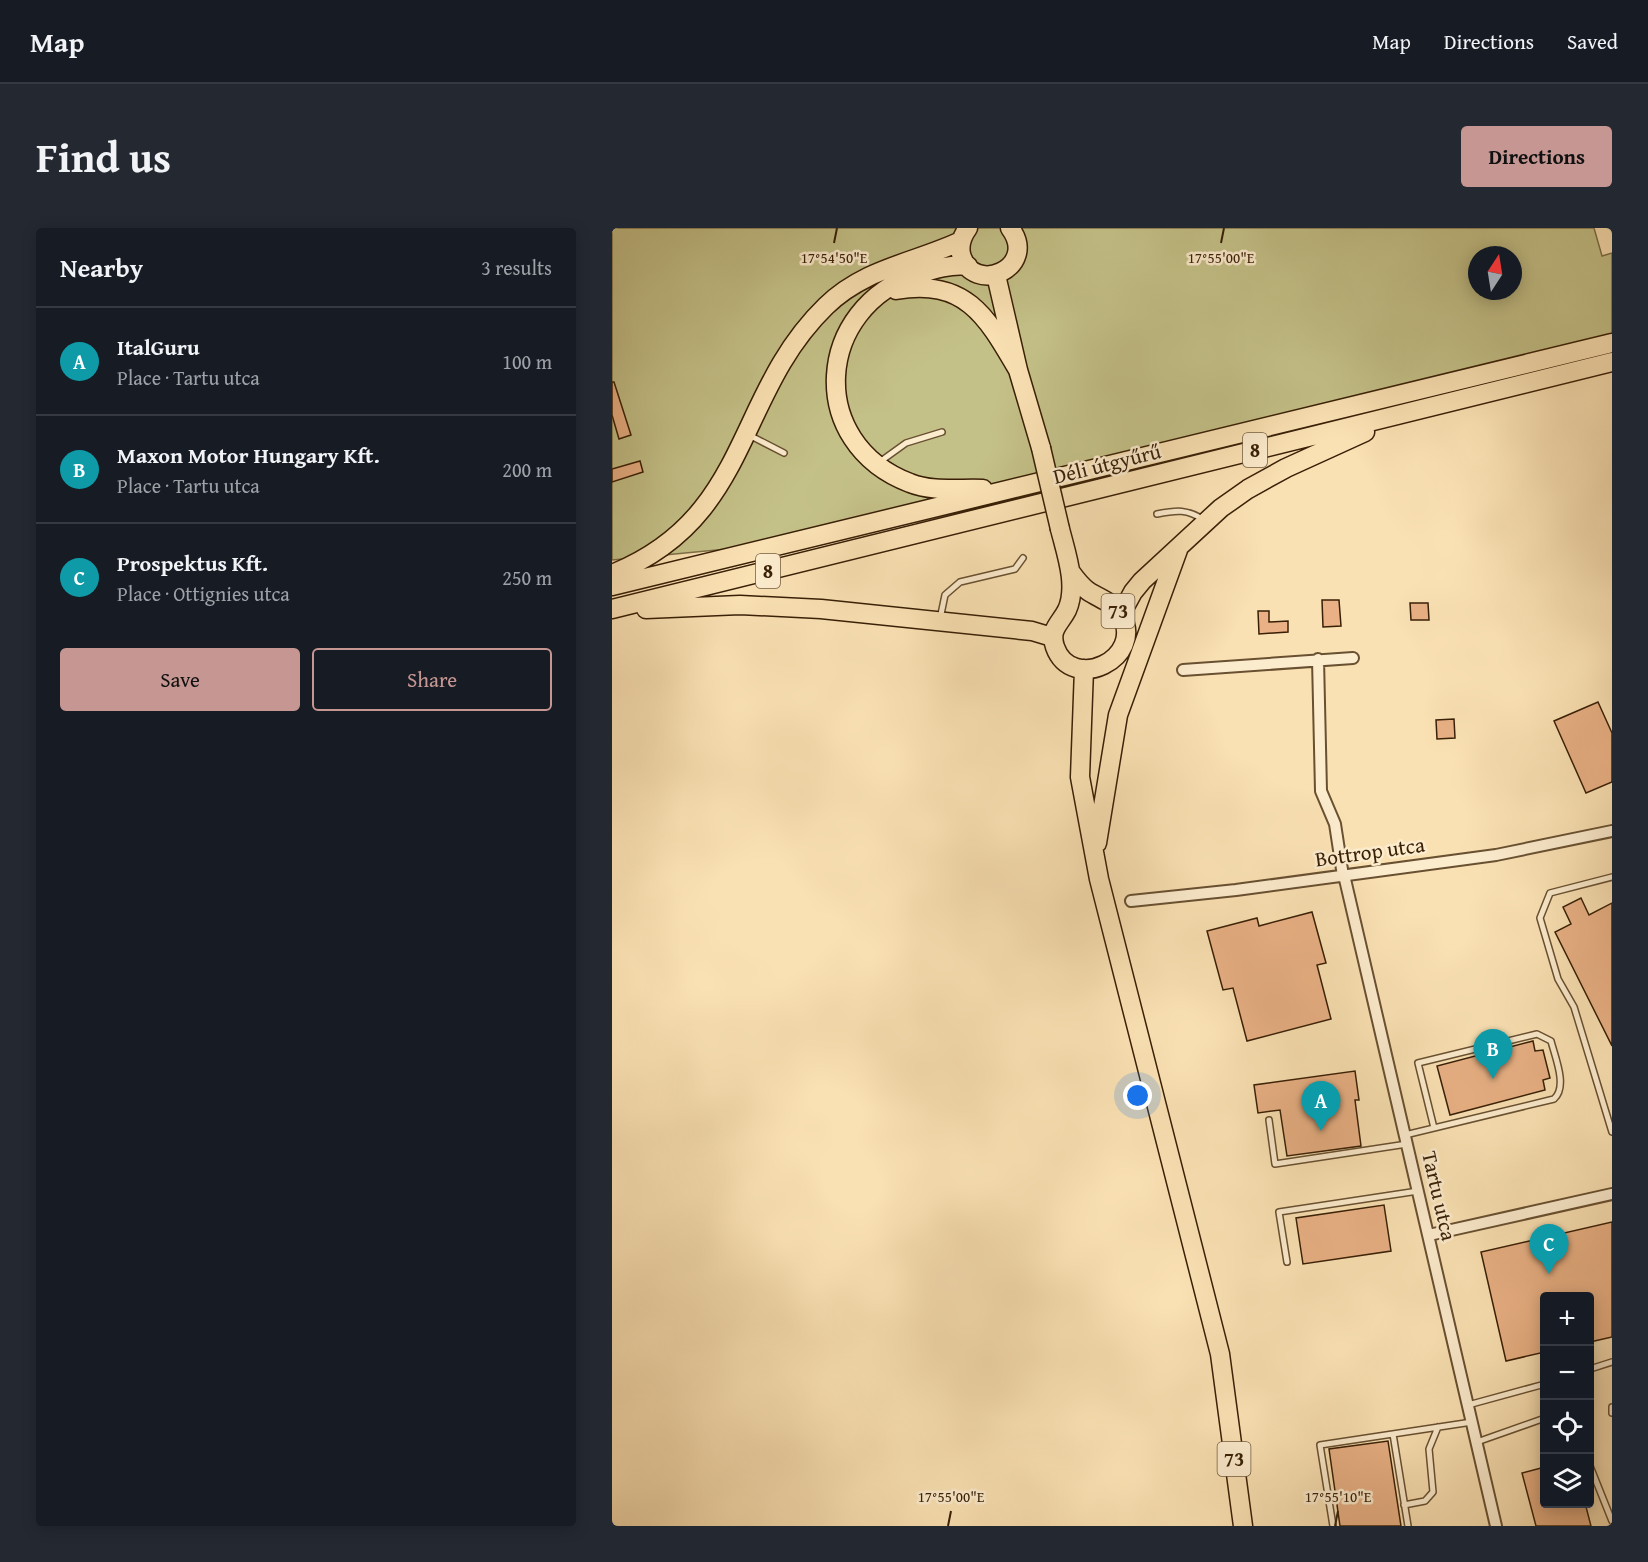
<!DOCTYPE html>
<html lang="en">
<head>
<meta charset="utf-8">
<style>
	:root { --surface:#171b24; --page:#242831; --text:#f1f3f6; --muted:#9ea1a6; --line:#363941; --accent:#c59692 }
	body { margin:0; font-family:"Gentium Book Plus",serif; background:var(--page); color:var(--text) }
	.controls { position:absolute; right:18px; bottom:18px; display:grid; overflow:hidden; border-radius:6px; box-shadow:0 3px 15px #0003 }
	.controls button { width:54px; height:54px; display:grid; place-items:center; padding:0; border:0; border-bottom:2px solid var(--line); background:var(--surface); color:var(--text); font:30px sans-serif }
	.compass { position:absolute; left:856px; top:18px; width:54px; height:54px; border-radius:50%; background:var(--surface); box-shadow:0 3px 15px #0003; rotate:12deg }
	.you { position:absolute; left:526px; top:868px; width:21px; height:21px; margin:-15px; border:4px solid #fff; border-radius:50%; background:#1a73e8; box-shadow:0 0 0 9px #1a73e833 }
	.badge { display:grid; place-items:center; width:39px; height:39px; border-radius:50%; background:var(--accent); color:#fff; font-size:20px; font-weight:700 }
	.pin { position:absolute; translate:-50% -50px; filter:drop-shadow(0 2px 3px #0008) }
	.pin::after { content:''; position:absolute; top:32px; width:21px; height:18px; background:inherit; clip-path:polygon(0 0,100% 0,50% 100%) }
	.list { margin:0; padding:0; list-style:none }
	h2 { display:flex; justify-content:space-between; align-items:center; height:78px; margin:0; padding:0 24px; font-size:26px }
	h2 small { font-size:20px; font-weight:400; color:var(--muted) }
	.list li { display:grid; grid-template-columns:39px 1fr auto; gap:18px; align-items:center; box-sizing:border-box; height:108px; padding:0 24px; border-top:2px solid var(--line) }
	.list b { display:block; font-size:22px; white-space:nowrap }
	.list p { margin:0; font-size:20px; white-space:nowrap; color:var(--muted) }
	.list em { font-size:20px; font-style:normal; color:var(--muted) }
	.actions { display:flex; gap:12px; padding:18px 24px }
	.actions a { flex:1; padding:14px 0; border:2px solid var(--accent); border-radius:6px; text-align:center; font-size:21px; color:var(--accent) }
	.actions .main { background:var(--accent); color:#111 }
	.icon { flex:none; width:33px; height:33px; fill:none; stroke:currentColor; stroke-width:2; stroke-linecap:round; stroke-linejoin:round }
	.map { position:relative; flex:none; width:1000px; height:1298px; overflow:hidden; border-radius:6px }
	header { display:flex; align-items:center; gap:36px; box-sizing:border-box; height:84px; padding:0 30px; background:var(--surface); border-bottom:2px solid var(--line) }
	header strong { font-size:28px }
	nav { display:flex; gap:33px; margin-inline-start:auto; font-size:21px }
	.intro { display:flex; align-items:center; justify-content:space-between; box-sizing:border-box; height:144px; padding:0 36px }
	h1 { margin:0; font-size:42px }
	.button { padding:15px 27px; border-radius:6px; background:var(--accent); color:#111; font-size:21px; font-weight:700 }
	main { display:flex; gap:36px; padding:0 36px }
	aside { flex:1; background:var(--surface); border-radius:6px; box-shadow:0 3px 15px #0003 }
	.map>svg:first-child { display:block }
</style>
</head>
<body>
<header>
<strong>Map</strong>
<nav><a>Map</a><a>Directions</a><a>Saved</a></nav>
</header>
<div class="intro"><h1>Find us</h1><a class="button">Directions</a></div>
<main>
<aside>
<h2>Nearby<small>3 results</small></h2>
<ul class="list">
<li><span class="badge" style="background:#0f9aa8">A</span><div><b>ItalGuru</b><p>Place · Tartu utca</p></div><em>100 m</em></li>
<li><span class="badge" style="background:#0f9aa8">B</span><div><b>Maxon Motor Hungary Kft.</b><p>Place · Tartu utca</p></div><em>200 m</em></li>
<li><span class="badge" style="background:#0f9aa8">C</span><div><b>Prospektus Kft.</b><p>Place · Ottignies utca</p></div><em>250 m</em></li>
</ul>
<div class="actions"><a class="main">Save</a><a>Share</a></div>
</aside>
<div class="map">
<svg width="1000" height="1298" viewBox="0 0 1000 1298">
	<rect width="100%" height="100%" fill="#fae1b3"/>
	<filter id="stains"><feTurbulence type="fractalNoise" baseFrequency=".00333" numOctaves="4"/><feColorMatrix values="0 0 0 0 .2 0 0 0 0 .09 0 0 0 0 .02 0 0 0 .5 -.17"/></filter>
	<radialGradient id="worn" r=".72"><stop offset=".6" stop-color="#630" stop-opacity="0"/><stop offset="1" stop-color="#630" stop-opacity=".3"/></radialGradient>
	<path fill="#c4c188" stroke="#7e7047" stroke-width="1.5" fill-rule="evenodd" d="M0 0H982L990 28 1000 25V129L136 319 0 332ZM865 27H901V63H865Z"/>
	<path fill="#e9b185" stroke="#381f06" stroke-width="1.5" d="M0 154H2L19 207 7 211 0 187Z
		M28 233 31 244 0 254V241Z
		M710 372H727L729 398 711 399Z
		M798 375H816L817 392H799Z
		M646 383H657V394L676 393V404L647 406Z
		M986 474 1000 505V554L974 565 942 493Z
		M842 491 843 510 825 511 824 492Z
		M969 670 977 687 1000 675V818L943 704 959 696 951 679Z
		M700 684 714 735 705 737 719 791 635 813 621 760 611 762 595 703 645 690 647 698Z
		M921 813 923 823 931 822 938 850 931 852 933 862 838 887 825 838Z
		M743 843 747 872H743L749 918 675 928 668 882 646 885 642 857Z
		M772 977 779 1023 691 1036 684 990Z
		M1000 994V1109L978 1114V1068H933V1124L894 1133 869 1024Z
		M776 1213 789 1298H728L717 1221Z
		M933 1239V1275H973L979 1298H924L910 1245Z"/>
	<g fill="none" stroke-linecap="round" stroke-linejoin="round">
		<g stroke="#685031" stroke-width="8">
			<path id="service" d="M137 207 172 225
				M269 233 294 215 330 204
				M545 286C565 282 575 281 592 292
				M328 391 333 367 348 354 403 341 411 330
				M1000 649 938 665 928 690 946 751 962 779 1000 904
				M657 892 663 936 795 916
				M793 907 942 871C956 859 943 829 939 813L925 806 806 835 822 900
				M675 1034 667 984 806 963
				M978 1141 1000 1134
				M856 1177 933 1156
				M1000 1179V1185
				M781 1206 796 1298
				M865 1214 933 1190
				M978 1238 1000 1293
				M792 1277 813 1273 821 1264 817 1221 826 1199
				M721 1298 708 1217 860 1194"/>
		</g>
		<g stroke="#685031" stroke-width="14">
			<path id="minor" d="M706 431 709 563 723 596 731 648
				M571 442 741 430
				M732 647 884 1298
				M519 673 624 662 884 627 1000 603
				M817 1007 1000 966"/>
		</g>
		<g stroke="#381f06" stroke-width="21">
			<path id="primary" d="M356 0C350 8 347 16 349 26 360 69 428 40 398 0
				M356 38C339 36 322 41 306 46 203 79 193 215 298 255 320 264 347 260 371 261
				M384 47 406 142 429 220
				M284 62C354 50 375 89 406 142
				M448 301C454 325 466 358 455 382 448 396 437 401 443 419 460 466 534 430 509 387 501 374 488 371 476 363 469 358 463 350 458 343
				M0 346C140 290 122 167 214 78 253 40 302 35 349 13
				M0 358 1000 115
				M0 381 1000 134
				M34 381 128 377 209 381 420 403 440 409
				M509 386 521 364 530 353 609 280 636 261 674 240 753 204
				M472 441 468 549 487 651 608 1126 631 1298
				M485 615 506 487 566 322"/>
		</g>
		<use href="#service" stroke="#fcecce" stroke-width="5"/>
		<use href="#minor" stroke="#fcecce" stroke-width="10"/>
		<use href="#primary" stroke="#fae1b3" stroke-width="18"/>
		<g stroke="#381f06" stroke-width="21" stroke-linecap="butt">
			<path id="primary-bridge" d="M429 220 448 301"/>
		</g>
		<use href="#primary-bridge" stroke="#fae1b3" stroke-width="18"/>
	</g>
	<path fill="none" stroke="#381f06" stroke-width="2" d="M222 15 225 0M609 15 612 0M336 1298 339 1283M723 1298 726 1283"/>
	<g text-anchor="middle" stroke-width="5" stroke-linejoin="round" paint-order="stroke">
		<g fill="#fcecce" stroke="#735c42" stroke-width="1.5">
			<rect x="631" y="205" width="24" height="34" rx="4.5"/>
			<rect x="144" y="326" width="24" height="34" rx="4.5"/>
			<rect x="489.5" y="366" width="33" height="34" rx="4.5"/>
			<rect x="605.5" y="1214" width="33" height="34" rx="4.5"/>
		</g>
		<g font-size="20" font-weight="bold" fill="#381f06">
			<text x="643" y="229">8</text>
			<text x="156" y="350">8</text>
			<text x="506" y="390">73</text>
			<text x="622" y="1238">73</text>
		</g>
		<g font-size="21" fill="#381f06" stroke="#fcecce">
			<text transform="translate(495 236) rotate(-14)" y="7">Déli útgyűrű</text>
			<text transform="translate(758 624) rotate(-8)" y="7">Bottrop utca</text>
			<text transform="translate(827 968) rotate(77)" y="7">Tartu utca</text>
		</g>
	</g>
	<g font-size="15" text-anchor="middle" fill="#381f06" stroke="#fcecce" stroke-width="5" stroke-linejoin="round" paint-order="stroke">
		<text x="222" y="35">17°54'50"E</text>
		<text x="609" y="35">17°55'00"E</text>
		<text x="339" y="1274">17°55'00"E</text>
		<text x="726" y="1274">17°55'10"E</text>
	</g>
	<rect width="100%" height="100%" filter="url(#stains)"/>
	<rect width="100%" height="100%" fill="url(#worn)"/>
</svg>
<div class="controls">
<button>+</button>
<button>−</button>
<button><svg class="icon" aria-label="locate" viewBox="0 0 24 24"><circle cx="12" cy="12" r="6"/><path d="M12 2v4M12 18v4M2 12h4M18 12h4"/></svg></button>
<button><svg class="icon" aria-label="layers" viewBox="0 0 24 24"><path d="M12 4l9 5-9 5-9-5zM3 14l9 5 9-5"/></svg></button>
</div>
<svg class="compass" viewBox="-18 -18 36 36"><path d="M0-13l5 13h-10z" fill="#e53935"/><path d="M0 13l5-13h-10z" fill="#9ea1a6"/></svg>
<div class="you"></div>
<div class="pin badge" style="left:709px;top:903px;background:#0f9aa8">A</div>
<div class="pin badge" style="left:881px;top:851px;background:#0f9aa8">B</div>
<div class="pin badge" style="left:937px;top:1046px;background:#0f9aa8">C</div>
</div>
</main>
</body>
</html>
